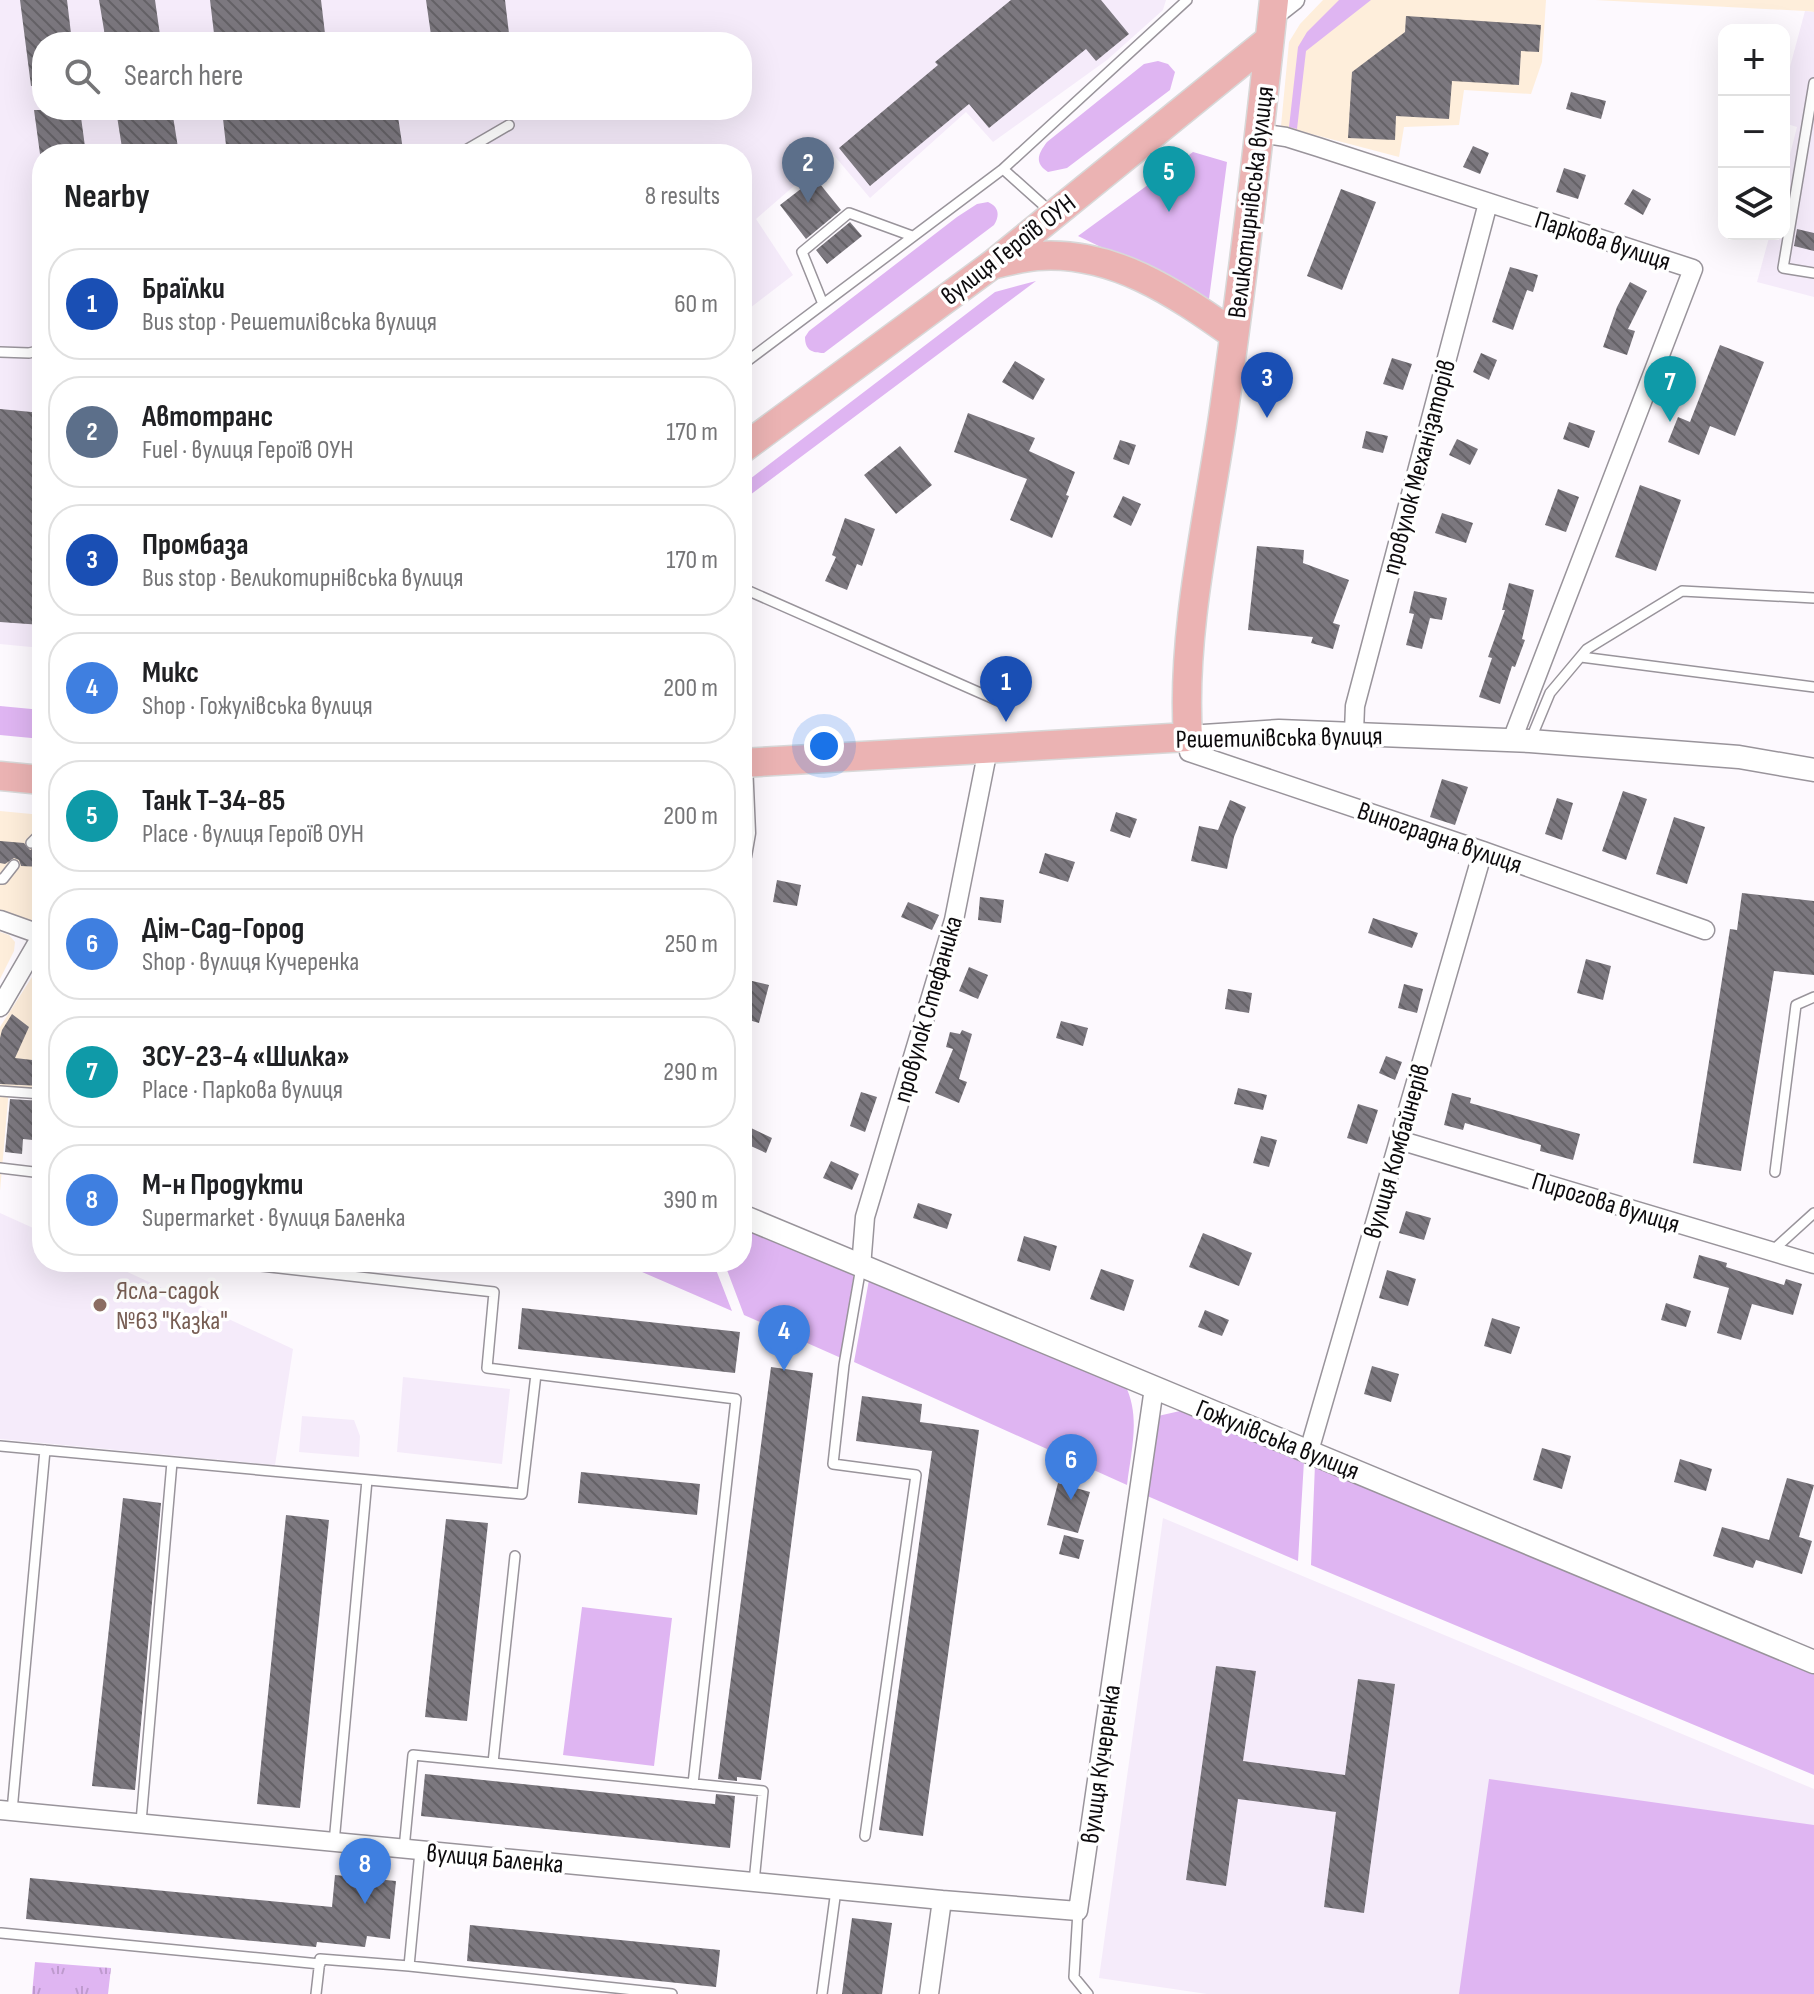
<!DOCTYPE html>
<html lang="en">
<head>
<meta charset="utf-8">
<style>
	:root { --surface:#fff; --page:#f6f6f6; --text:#202124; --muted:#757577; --line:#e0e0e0; --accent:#ea580c }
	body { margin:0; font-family:"Sofia Sans Condensed",sans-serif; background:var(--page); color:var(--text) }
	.controls { position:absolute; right:24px; top:24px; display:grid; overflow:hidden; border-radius:16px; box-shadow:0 8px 32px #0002 }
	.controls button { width:72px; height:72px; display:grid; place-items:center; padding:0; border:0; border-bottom:2px solid var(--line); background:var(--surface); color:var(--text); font:40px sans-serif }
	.you { position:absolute; left:824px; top:746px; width:28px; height:28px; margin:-20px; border:6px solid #fff; border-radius:50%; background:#1a73e8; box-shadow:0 0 0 12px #1a73e833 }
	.badge { display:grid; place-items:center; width:52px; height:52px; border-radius:50%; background:var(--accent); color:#fff; font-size:26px; font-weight:700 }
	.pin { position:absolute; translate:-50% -66px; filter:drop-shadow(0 2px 4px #0008) }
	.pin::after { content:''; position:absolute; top:42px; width:28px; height:24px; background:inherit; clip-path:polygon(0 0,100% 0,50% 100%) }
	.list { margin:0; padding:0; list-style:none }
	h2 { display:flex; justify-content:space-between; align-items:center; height:104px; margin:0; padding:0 32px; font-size:34px }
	h2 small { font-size:26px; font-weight:400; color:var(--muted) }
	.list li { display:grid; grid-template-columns:52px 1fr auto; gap:24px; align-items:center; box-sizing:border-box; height:112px; margin:0 16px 16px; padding:0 16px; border:2px solid var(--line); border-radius:32px }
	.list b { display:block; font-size:30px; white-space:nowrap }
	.list p { margin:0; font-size:26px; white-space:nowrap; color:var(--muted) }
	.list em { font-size:26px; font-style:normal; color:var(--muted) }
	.icon { flex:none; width:44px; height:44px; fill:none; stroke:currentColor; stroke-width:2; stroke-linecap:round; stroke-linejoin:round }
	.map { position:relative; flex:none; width:1814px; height:1994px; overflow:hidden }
	.search { position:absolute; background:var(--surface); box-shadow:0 8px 32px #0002; left:32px; top:32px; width:720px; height:88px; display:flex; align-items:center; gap:20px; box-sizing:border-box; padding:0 28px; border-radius:32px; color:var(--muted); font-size:30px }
	.panel { position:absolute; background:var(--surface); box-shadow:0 8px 32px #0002; left:32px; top:144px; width:720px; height:1128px; border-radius:32px }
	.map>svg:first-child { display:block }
</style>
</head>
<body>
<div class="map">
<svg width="1814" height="1994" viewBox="0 0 1814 1994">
	<defs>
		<pattern id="park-tufts" width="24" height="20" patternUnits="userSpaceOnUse" patternTransform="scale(2)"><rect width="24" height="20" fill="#dfb5f2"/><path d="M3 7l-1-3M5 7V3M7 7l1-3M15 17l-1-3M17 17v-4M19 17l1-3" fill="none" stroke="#be9ace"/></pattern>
		<pattern id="building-back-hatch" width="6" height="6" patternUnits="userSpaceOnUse" patternTransform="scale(2)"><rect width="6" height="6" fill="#7c787f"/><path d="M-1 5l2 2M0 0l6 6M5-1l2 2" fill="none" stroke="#646166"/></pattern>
	</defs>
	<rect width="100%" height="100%" fill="#fdf9fe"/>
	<path fill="#feeedb" d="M1323 0H1546L1542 62 1531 94 1464 90 1459 125 1404 127 1399 157 1281 126 1289 42 1300 24Z
		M1595 0H1814V12L1805 11Z
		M0 811 42 815V924L0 910Z
		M0 932 9 935 15 942 14 951 0 979Z
		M42 968V1091L9 1089 0 1191V1027L32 977Z"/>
	<path fill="#f5ebfa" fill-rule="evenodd" d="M0 0H1166L1163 10 1107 60 993 142 966 112 870 198 832 153 756 219 793 275 742 314V154H42V648L0 644ZM42 42H742V110H42Z
		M1805 11 1814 12V297L1757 282 1770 234H1784V178L1797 127 1784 123V89Z
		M0 1213 42 1232V1262H106L293 1349 275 1465 0 1439Z
		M403 1377 510 1389 502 1464 397 1452Z
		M302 1416 354 1420 360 1436 359 1457 299 1452Z
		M1163 1518 1814 1789V1994H1207L1099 1978Z"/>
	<path fill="#dfb5f2" d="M1339 0H1371L1306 51 1297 129 1289 127 1298 47 1307 32Z
		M1158 61 1168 64 1175 72 1170 90 1067 168 1048 172C1034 163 1038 154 1047 142L1144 64Z
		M1193 152 1227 162 1209 299 1078 236Z
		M988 202C999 207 1000 215 994 225L824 353C812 353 805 350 805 337L809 331 957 217 977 204Z
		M1036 281 742 501V485L995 292Z
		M0 706 42 710V739L0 735Z
		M742 1225 854 1273 841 1358 744 1315 724 1262H742Z
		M619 1262H713L732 1311Z
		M869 1280 1125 1385C1141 1416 1131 1451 1127 1485L854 1362Z
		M1180 1411 1304 1461 1298 1561 1145 1495 1158 1416Z
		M1315 1464 1814 1673V1775L1311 1565Z
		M582 1607 672 1618 654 1766 563 1755Z
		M1489 1779 1814 1825V1994H1459Z"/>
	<path fill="url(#park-tufts)" d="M35 1962 111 1968 108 1994H32Z"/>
	<path fill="url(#building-back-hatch)" d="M20 0H67L72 42H42V85L31 86Z
		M99 0H155L161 42H106Z
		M210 0H321L326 42H215Z
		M426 0H505L510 42H432Z
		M1011 0H1101L1129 34 1096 61 1086 49 989 128 969 104 870 186 839 148 938 65 935 62Z
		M1406 16 1541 25 1539 52 1521 51 1519 85 1452 81 1449 119 1396 116 1395 140 1348 138 1352 72 1405 32Z
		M1571 92 1606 101 1601 119 1566 109Z
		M34 110H80L86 154H40Z
		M116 110H172L179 154H123Z
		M222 110H397L403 150 372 154H227Z
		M1473 146 1489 153 1480 174 1463 167Z
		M1564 168 1586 175 1578 199 1556 192Z
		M815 178 841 210 806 239 780 205Z
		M1341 189 1376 202 1342 290 1307 276Z
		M1633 189 1651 199 1643 215 1624 204Z
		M850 222 862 236 827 264 816 250Z
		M1797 229 1814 233V251L1794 246Z
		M1510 267 1538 275 1533 292 1527 290 1513 330 1492 322Z
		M1630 282 1647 291 1628 329 1635 331 1627 355 1603 347 1617 307Z
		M1720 345 1764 362 1735 436 1710 426 1699 455 1668 442 1678 417 1690 422Z
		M1481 353 1497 360 1489 380 1473 372Z
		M1392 358 1412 364 1403 390 1383 384Z
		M1015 361 1045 379 1033 400 1002 382Z
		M0 409 42 413V625L0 622Z
		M968 413 1035 438 1029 451 1075 472 1066 495 1069 496 1052 538 1010 520 1027 479 954 452Z
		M1569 422 1595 431 1589 448 1563 439Z
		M1366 431 1388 436 1383 453 1362 448Z
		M1457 439 1478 449 1470 465 1449 455Z
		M1120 440 1136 445 1129 465 1113 459Z
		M900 446 932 485 896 514 864 475Z
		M1640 485 1681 500 1656 571 1615 557Z
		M1558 489 1579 497 1566 532 1545 525Z
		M1123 496 1141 504 1131 526 1113 517Z
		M1442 513 1473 523 1466 543 1435 533Z
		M845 518 875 529 862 566 857 564 847 590 825 581 836 557 832 555Z
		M1257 546 1304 550 1303 563 1349 580 1333 623 1340 625 1333 649 1311 643 1313 637 1248 630Z
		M1509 583 1534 590 1522 639 1525 640 1515 667 1512 666 1500 704 1479 697 1492 658 1488 657 1505 610H1502Z
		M1414 591 1447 598 1442 620 1430 618 1422 649 1406 645 1414 614 1409 613Z
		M1442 779 1468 787 1455 825 1430 817Z
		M1623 791 1647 799 1626 860 1602 851Z
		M1557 798 1573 803 1562 840 1545 834Z
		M1230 800 1246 807 1234 837 1227 869 1191 861 1199 826 1218 830Z
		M1116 812 1137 819 1130 838 1110 831Z
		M1674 817 1705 827 1687 884 1656 874Z
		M0 841 24 843 30 850 42 844V867L21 866 19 860 14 858 5 864 0 863Z
		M1045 853 1075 862 1068 882 1039 873Z
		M777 880 801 885 797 906 773 902Z
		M1742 893 1814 901V975L1774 971 1741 1171 1693 1163 1730 929 1737 930Z
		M980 897 1004 900 1001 923 978 920Z
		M908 902 939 915 932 930 901 917Z
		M1373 918 1418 933 1412 948 1368 933Z
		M1586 959 1611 966 1603 1000 1577 993Z
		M969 967 988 975 978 999 959 991Z
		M748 980 769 985 759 1023 742 1018V1003Z
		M1404 984 1423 989 1417 1013 1398 1008Z
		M1228 989 1252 993 1249 1013 1225 1009Z
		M12 1014 29 1027 15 1058 41 1061 40 1078H42V1086L0 1084V1038L2 1030Z
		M1061 1021 1088 1028 1083 1046 1056 1038Z
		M962 1030 972 1034 959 1079 967 1082 959 1103 935 1093 953 1049 946 1047 950 1032 960 1034Z
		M1386 1056 1402 1062 1395 1080 1379 1073Z
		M1238 1088 1267 1095 1263 1110 1234 1104Z
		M861 1092 877 1097 865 1132 850 1126Z
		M1452 1093 1471 1098 1470 1103 1580 1134 1573 1160 1540 1151 1541 1145 1465 1123 1463 1130 1444 1125Z
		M10 1099 42 1101V1141L23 1139 22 1154 5 1152Z
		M1358 1104 1378 1110 1367 1144 1347 1138Z
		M749 1127 772 1138 766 1153 742 1142Z
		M1261 1136 1277 1140 1269 1167 1253 1163Z
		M831 1161 859 1174 852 1190 823 1178Z
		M918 1203 952 1214 947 1229 913 1218Z
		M1406 1211 1431 1218 1424 1240 1399 1233Z
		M1203 1233 1252 1253 1239 1286 1189 1267Z
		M1024 1236 1057 1246 1050 1271 1017 1261Z
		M1699 1255 1727 1263 1726 1267 1784 1285 1786 1279 1802 1284 1793 1315 1752 1304 1741 1340 1717 1333 1729 1288 1693 1278Z
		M1101 1269 1134 1280 1124 1311 1090 1299Z
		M1387 1270 1416 1279 1408 1306 1379 1298Z
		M1666 1303 1691 1311 1686 1327 1661 1320Z
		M522 1308 740 1332 735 1373 518 1349Z
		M1205 1310 1229 1320 1222 1336 1198 1327Z
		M1492 1318 1520 1327 1511 1354 1484 1346Z
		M1372 1366 1399 1374 1391 1402 1364 1394Z
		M771 1367 813 1373 761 1780 737 1777V1781L718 1779Z
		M862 1396 922 1404 920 1422 979 1430 923 1836 879 1830 932 1451 856 1441Z
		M1542 1448 1571 1456 1562 1489 1533 1480Z
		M1680 1459 1712 1469 1706 1491 1674 1482Z
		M581 1472 700 1484 697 1515 578 1503Z
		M1787 1478 1814 1485 1799 1537 1812 1541 1802 1574 1756 1560 1753 1568 1713 1556 1722 1527 1769 1540Z
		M1058 1483 1090 1492 1078 1533 1047 1525Z
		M123 1498 161 1503 135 1790 92 1786Z
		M286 1515 329 1520 300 1808 257 1804Z
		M446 1519 488 1523 467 1721 425 1717Z
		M1064 1535 1084 1540 1079 1559 1059 1554Z
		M1216 1666 1256 1671 1243 1761 1345 1775 1358 1679 1395 1684 1364 1913 1324 1907 1336 1812 1238 1799 1226 1886 1186 1880Z
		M425 1774 715 1804 716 1794 735 1796 730 1848 421 1816Z
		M335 1875 396 1881 390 1939 367 1936 365 1947 317 1942 316 1947 26 1919 30 1878 332 1907Z
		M852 1918 892 1923 882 1994H842Z
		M470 1925 720 1950 716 1987 467 1961Z"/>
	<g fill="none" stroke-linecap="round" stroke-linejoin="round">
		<g stroke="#99949b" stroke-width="12">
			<path id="service" d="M1814 83 1783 268 1814 273
				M459 154 509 125
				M1003 169 1187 0
				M823 304 802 252 849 213 912 236
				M0 352 29 353 42 350
				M742 365 1003 169 1051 212
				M742 588 1003 703
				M1581 657 1814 687
				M1530 741 1550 693 1587 649 1682 591 1814 598
				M31 843 42 832
				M0 879H3L14 865
				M0 1091 42 1094
				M0 1168 42 1173
				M1775 1172 1796 1005 1814 997
				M1772 1251 1814 1213
				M261 1262V1266L494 1292 487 1368 736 1399 693 1784
				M861 1267 844 1365 833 1464 916 1475 865 1836
				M0 1446 522 1494 536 1374
				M493 1763 763 1791 754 1882
				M12 1811 45 1450
				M141 1822 172 1462
				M334 1843 367 1480
				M404 1849 413 1755 493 1763 515 1556
				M1078 1911 1074 1977 1088 1994
				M1 1933 320 1964
				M409 1966 672 1994
				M316 1994 320 1959 409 1966 420 1851
				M822 1994 836 1890"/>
		</g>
		<g stroke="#99949b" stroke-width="21">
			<path id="minor" d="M1272 18 1295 0
				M1260 133 1286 137 1318 147 1693 269 1512 740
				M1354 732 1355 706 1488 203
				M1188 737 1189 752 1483 851 1705 930
				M742 856 746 833 743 763
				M0 920 42 935
				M0 1007 42 935
				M1399 1140 1814 1264
				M861 1267 865 1217 954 920 988 749
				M1309 1451 1483 851
				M0 1810 942 1900
				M929 1994 942 1900 1078 1911 1154 1388"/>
		</g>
		<g stroke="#99949b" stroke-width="25">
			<path id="tertiary" d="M1188 737 1279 731 1530 741 1739 757 1814 770
				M742 1216 1814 1662"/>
		</g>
		<g stroke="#d8d8d8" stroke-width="31">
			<path id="primary" d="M995 264C1009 261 1023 257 1037 256 1112 250 1175 293 1233 334
				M742 449 993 264 1269 40
				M742 763 1188 737C1181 635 1208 519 1223 417 1243 279 1259 139 1274 0
				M0 776 42 780"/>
		</g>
		<use href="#service" stroke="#fff" stroke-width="9"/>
		<use href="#minor" stroke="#fff" stroke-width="18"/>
		<use href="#tertiary" stroke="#fff" stroke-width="22"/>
		<use href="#primary" stroke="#ebb3b3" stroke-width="28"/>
	</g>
	<circle fill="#8d6e63" stroke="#fff" stroke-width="3" cx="100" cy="1305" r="8"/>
	<g text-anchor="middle" stroke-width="7" stroke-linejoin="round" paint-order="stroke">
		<g font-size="26" fill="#0d0b0d" stroke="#fff">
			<text transform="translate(1250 202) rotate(-83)" y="9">Великотирнівська вулиця</text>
			<text transform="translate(1603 240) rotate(18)" y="9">Паркова вулиця</text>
			<text transform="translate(1008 249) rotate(-38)" y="9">вулиця Героїв ОУН</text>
			<text transform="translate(1418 467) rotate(-75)" y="9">провулок Механізаторів</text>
			<text transform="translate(1279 737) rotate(-1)" y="9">Решетилівська вулиця</text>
			<text transform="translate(1440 837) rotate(19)" y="9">Виноградна вулиця</text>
			<text transform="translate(927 1009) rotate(-74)" y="9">провулок Стефаника</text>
			<text transform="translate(1396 1151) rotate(-74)" y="9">вулиця Комбайнерів</text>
			<text transform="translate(1606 1202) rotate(17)" y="9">Пирогова вулиця</text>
			<text transform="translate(1278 1439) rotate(22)" y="9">Гожулівська вулиця</text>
			<text transform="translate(1100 1764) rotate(-82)" y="9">вулиця Кучеренка</text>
			<text transform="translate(495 1858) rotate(5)" y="9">вулиця Баленка</text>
		</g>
		<g font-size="26" fill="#785e54" stroke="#fff" text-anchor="start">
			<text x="116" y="1299">Ясла-садок<tspan x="116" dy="30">№63 "Казка"</tspan></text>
		</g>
	</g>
</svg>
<div class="controls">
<button>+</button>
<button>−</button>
<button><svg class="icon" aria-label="layers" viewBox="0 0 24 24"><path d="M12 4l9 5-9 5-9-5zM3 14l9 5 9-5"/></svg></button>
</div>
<div class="you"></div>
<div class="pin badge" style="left:1006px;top:722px;background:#1a4fb4">1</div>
<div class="pin badge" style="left:808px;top:203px;background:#5c6f8a">2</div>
<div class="pin badge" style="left:1267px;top:418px;background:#1a4fb4">3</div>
<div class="pin badge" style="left:784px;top:1371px;background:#3f7fe0">4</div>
<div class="pin badge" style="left:1169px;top:212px;background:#0f9aa8">5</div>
<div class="pin badge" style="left:1071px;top:1500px;background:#3f7fe0">6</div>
<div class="pin badge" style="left:1670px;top:422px;background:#0f9aa8">7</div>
<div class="pin badge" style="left:365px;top:1904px;background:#3f7fe0">8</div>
<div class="search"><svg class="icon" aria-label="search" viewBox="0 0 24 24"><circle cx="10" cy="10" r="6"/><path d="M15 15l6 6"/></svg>Search here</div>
<section class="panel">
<h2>Nearby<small>8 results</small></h2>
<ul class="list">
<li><span class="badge" style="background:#1a4fb4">1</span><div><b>Браїлки</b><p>Bus stop · Решетилівська вулиця</p></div><em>60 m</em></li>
<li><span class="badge" style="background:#5c6f8a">2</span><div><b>Автотранс</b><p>Fuel · вулиця Героїв ОУН</p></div><em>170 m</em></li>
<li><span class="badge" style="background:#1a4fb4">3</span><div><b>Промбаза</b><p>Bus stop · Великотирнівська вулиця</p></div><em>170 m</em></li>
<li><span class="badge" style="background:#3f7fe0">4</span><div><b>Микс</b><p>Shop · Гожулівська вулиця</p></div><em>200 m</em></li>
<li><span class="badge" style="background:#0f9aa8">5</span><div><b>Танк Т-34-85</b><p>Place · вулиця Героїв ОУН</p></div><em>200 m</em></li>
<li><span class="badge" style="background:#3f7fe0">6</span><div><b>Дім-Сад-Город</b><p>Shop · вулиця Кучеренка</p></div><em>250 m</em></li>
<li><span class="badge" style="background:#0f9aa8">7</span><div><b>ЗСУ-23-4 «Шилка»</b><p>Place · Паркова вулиця</p></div><em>290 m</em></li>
<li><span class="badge" style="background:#3f7fe0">8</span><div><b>М-н Продукти</b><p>Supermarket · вулиця Баленка</p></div><em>390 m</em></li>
</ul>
</section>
</div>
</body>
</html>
